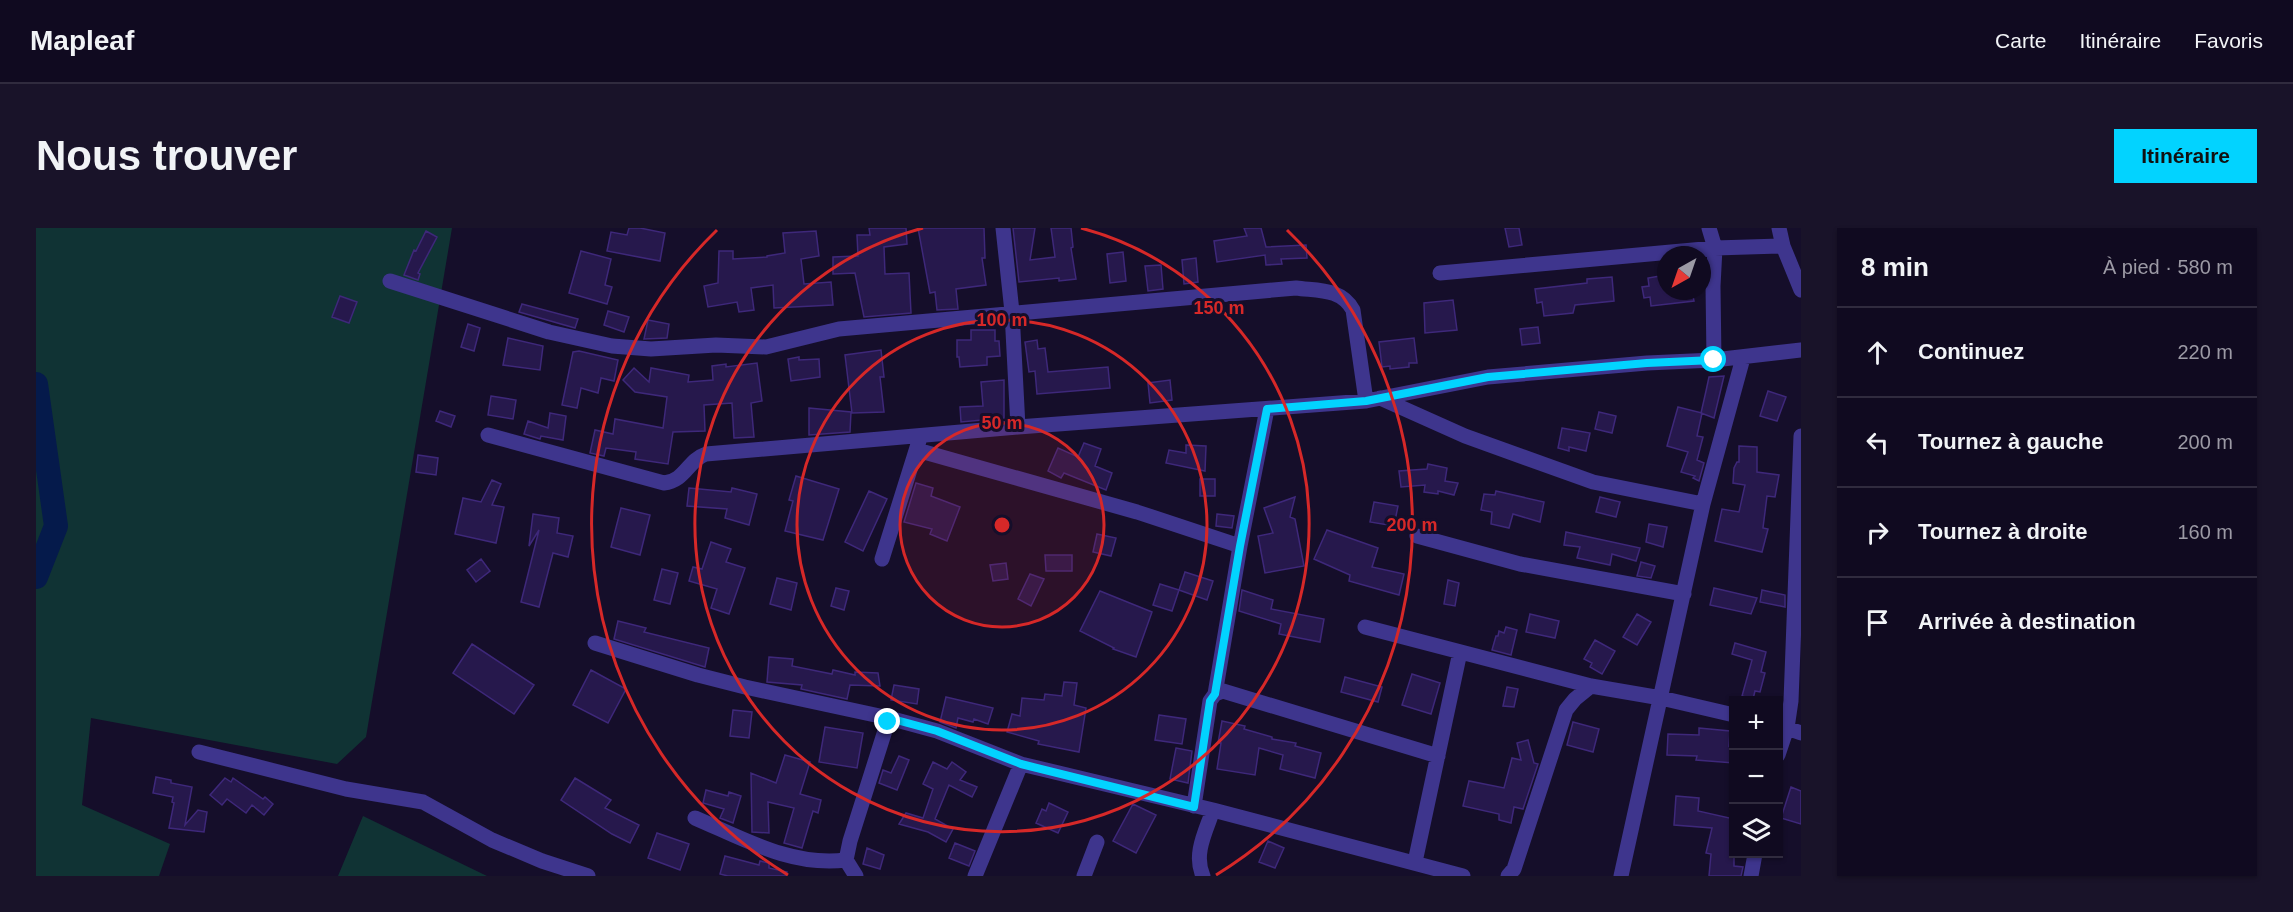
<!DOCTYPE html>
<html lang="fr">
<head>
<meta charset="utf-8">
<style>
	:root { --surface:#100a20; --page:#191329; --text:#f1f3f6; --muted:#9c9aa5; --line:#302b3e; --accent:#02d3ff }
	body { margin:0; font-family:Arial,sans-serif; background:var(--page); color:var(--text) }
	.controls { position:absolute; right:18px; bottom:18px; display:grid; overflow:hidden; border-radius:0px; box-shadow:0 2px 4px #0004 }
	.controls button { width:54px; height:54px; display:grid; place-items:center; padding:0; border:0; border-bottom:2px solid var(--line); background:var(--surface); color:var(--text); font:30px sans-serif }
	.compass { position:absolute; left:1621px; top:18px; width:54px; height:54px; border-radius:50%; background:var(--surface); box-shadow:0 2px 4px #0004; rotate:220deg }
	.stop { position:absolute; width:18px; height:18px; margin:-14px; border:4px solid #02d3ff; border-radius:50%; background:#fff }
	.stop.end { background:#02d3ff; border-color:#fff; box-shadow:0 2px 6px #0008 }
	.list { margin:0; padding:0; list-style:none }
	h2 { display:flex; justify-content:space-between; align-items:center; height:78px; margin:0; padding:0 24px; font-size:26px }
	h2 small { font-size:20px; font-weight:400; color:var(--muted) }
	.list li { display:grid; grid-template-columns:39px 1fr auto; gap:18px; align-items:center; box-sizing:border-box; height:90px; padding:0 24px; border-top:2px solid var(--line) }
	.list b { display:block; font-size:22px; white-space:nowrap }
	.list em { font-size:20px; font-style:normal; color:var(--muted) }
	.icon { flex:none; width:33px; height:33px; fill:none; stroke:currentColor; stroke-width:2; stroke-linecap:round; stroke-linejoin:round }
	.map { position:relative; flex:none; width:1765px; height:648px; overflow:hidden; border-radius:0px }
	header { display:flex; align-items:center; gap:36px; box-sizing:border-box; height:84px; padding:0 30px; background:var(--surface); border-bottom:2px solid var(--line) }
	header strong { font-size:28px }
	nav { display:flex; gap:33px; margin-inline-start:auto; font-size:21px }
	.intro { display:flex; align-items:center; justify-content:space-between; box-sizing:border-box; height:144px; padding:0 36px }
	h1 { margin:0; font-size:42px }
	.button { padding:15px 27px; border-radius:0px; background:var(--accent); color:#111; font-size:21px; font-weight:700 }
	main { display:flex; gap:36px; padding:0 36px }
	aside { flex:1; background:var(--surface); border-radius:0px; box-shadow:0 2px 4px #0004 }
	.map>svg:first-child { display:block }
</style>
</head>
<body>
<header>
<strong>Mapleaf</strong>
<nav><a>Carte</a><a>Itinéraire</a><a>Favoris</a></nav>
</header>
<div class="intro"><h1>Nous trouver</h1><a class="button">Itinéraire</a></div>
<main>
<div class="map">
<svg width="1765" height="648" viewBox="0 0 1765 648">
	<rect width="100%" height="100%" fill="#150e2a"/>
	<path fill="#103334" d="M0 0H416L330 509 301 536 55 490 46 577 134 616 123 648H0Z
		M327 588 451 648H302Z"/>
	<g fill="none" stroke-linecap="round" stroke-linejoin="round">
		<path stroke="#051a4b" stroke-width="24" d="M0 156 20 298 0 349"/>
	</g>
	<path fill="#26184c" stroke="#3e287a" stroke-width="1.5" d="M593 0H604L629 5 624 33 571 23 575 4 591 7Z
		M833 0H870L871 16 848 19 849 46 873 45 875 85 828 89 819 45 797 46V29L822 28 821 7H834Z
		M882 0H948L949 30H946L950 57 920 61 922 81 901 82 899 64 894 65Z
		M977 0H999L994 32 1019 29 1015 0H1035L1037 19 1035 20 1040 51 1023 53V50L983 54Z
		M1208 0H1225L1230 19 1270 17 1271 30 1245 31 1246 36 1230 37 1229 27 1181 34 1178 13 1211 8Z
		M1469 0H1483L1486 17 1473 19Z
		M390 3 401 9 382 45 384 46 382 52 368 47 378 22 380 23Z
		M780 3 783 28 765 31 768 56 795 54 797 77 738 80 737 57 715 60 718 82 703 84 701 74 672 79 668 58 682 55 683 23H697V31L731 29V28L749 25 747 5Z
		M545 23 575 31 569 57 576 59 571 76 533 65Z
		M1087 24 1090 53 1074 55 1071 26Z
		M1160 30 1162 54 1148 56 1146 32Z
		M1125 37 1127 61 1112 63 1109 38Z
		M1630 47V63H1656L1658 73 1615 78 1614 69 1608 70 1606 59 1613 58 1612 50Z
		M1576 49 1578 73 1539 77 1537 85 1508 88 1506 74 1501 75 1499 61 1551 55V51Z
		M304 68 321 74 313 95 296 89Z
		M1417 72 1421 102 1389 105 1388 75Z
		M486 76 542 91 539 100 483 84Z
		M572 83 593 89 588 104 568 97Z
		M612 92 633 96 631 110 608 111Z
		M432 96 444 100 438 123 425 119Z
		M1502 99 1504 115 1486 117 1484 101Z
		M935 102H959V113H963L964 128 951 129V137L924 139 923 129H921V112H935Z
		M472 110 507 118 504 142 467 137Z
		M1378 110 1381 135H1373V139L1354 141V138L1346 139 1343 114Z
		M1001 112 1002 121 1009 120 1012 144 1072 139 1074 160 1001 166 999 143 993 144 989 114Z
		M845 122 848 149H844L848 184 816 185 809 127Z
		M543 123 582 132 578 153 565 150 562 165 545 160 541 180 526 177 537 124Z
		M763 129V132L783 131 784 149 755 153 752 131Z
		M721 135 726 173 715 175 718 209 698 210 696 175 668 177 669 203 637 204 632 236 599 231 600 224 570 220 568 228 554 225 559 202 577 206 579 191 627 200 631 169 599 164 587 152 598 140 613 154 615 140 653 147 652 154 677 152 676 138 690 136V139Z
		M1688 148 1678 190 1665 185 1670 163 1673 149Z
		M968 152V190L925 194 924 179 947 178 945 154Z
		M1134 152 1136 172 1114 175 1112 155Z
		M1732 163 1750 169 1741 193 1724 188Z
		M455 168 480 172 477 191 452 187Z
		M1642 179 1666 185 1661 208 1667 209 1661 232 1668 235 1663 253 1657 250 1659 248 1645 244 1652 224 1631 218Z
		M773 180 815 184 814 204 773 207Z
		M404 183 419 188 415 199 400 193Z
		M1563 184 1580 188 1576 205 1559 201Z
		M514 185 530 188 527 212 505 208 504 211 488 206 492 193 512 200Z
		M1526 200 1554 205 1550 223 1533 219V223L1522 220Z
		M1048 215 1065 221 1059 238 1076 245 1070 262 1028 245 1025 250 1012 243 1022 220 1042 229Z
		M1150 217 1170 218 1169 243 1130 235 1133 222 1150 225Z
		M1703 218 1721 219V244L1743 247 1739 269 1731 268 1727 300 1732 301 1726 324 1679 313 1686 281 1703 284 1709 257 1697 255 1698 240 1701 234H1703Z
		M382 227 402 230 400 247 380 244Z
		M1392 236 1411 240 1409 253 1422 255 1418 267 1402 263V266L1388 264 1389 257 1365 259 1363 243 1391 241Z
		M760 248 803 261 787 312 749 303 757 273 753 272Z
		M1164 251H1179V268H1164Z
		M456 252 465 256 456 277 468 279 460 315 419 306 427 270 445 274Z
		M880 255 897 260 895 268 924 279 911 313 894 306 896 301 868 294Z
		M653 260 695 264 696 260 721 266 713 297 689 290 691 281 651 278Z
		M833 263 851 271 827 323 809 314Z
		M1460 263 1508 274 1504 294 1477 286 1473 300 1455 296 1456 284 1445 282 1448 266 1459 267Z
		M1259 269 1254 289 1259 291 1268 338 1229 345 1222 308 1237 305 1228 280Z
		M1564 269 1584 274 1580 289 1560 284Z
		M1338 274 1362 278 1358 298 1334 294Z
		M585 280 614 287 604 327 575 319Z
		M497 286 523 290 521 305 537 308 532 329 517 325 503 379 485 374 503 302 493 318Z
		M1181 286 1198 288 1196 300 1180 298Z
		M1613 296 1631 299 1627 319 1610 314Z
		M1291 302 1342 320 1336 339 1368 346 1363 367 1313 353 1314 347 1278 331Z
		M1530 304 1604 320 1600 333 1576 326 1574 337 1541 330 1544 319 1528 317Z
		M1061 306 1080 310 1075 328 1057 324Z
		M675 314 695 321 690 334 709 340 693 386 675 380 681 361 653 353 657 339 666 341Z
		M1009 327H1036V343H1010Z
		M445 331 454 343 440 354 431 342Z
		M1605 334 1619 338 1615 350 1601 348Z
		M970 335 972 351 957 353 954 337Z
		M626 341 642 345 634 376 618 372Z
		M1149 344 1177 353 1171 372 1143 362Z
		M994 346 1008 351 995 378 982 371Z
		M741 350 761 355 755 382 734 376Z
		M1412 352 1423 355 1419 378 1408 376Z
		M1124 356 1143 362 1136 383 1117 377Z
		M800 360 813 363 808 382 795 378Z
		M1678 360 1721 370 1715 386 1674 377Z
		M1206 362 1237 372 1235 381 1288 391 1284 414 1243 406 1245 396 1203 383Z
		M1726 362 1749 367V379L1724 374Z
		M1064 363 1116 384 1100 429 1077 421 1078 420 1044 403Z
		M1494 386 1523 393 1519 410 1490 404Z
		M1601 386 1615 394 1601 417 1587 409Z
		M582 393 610 400 608 404 673 420 669 439 578 411Z
		M1470 399 1481 402 1475 427 1456 422 1460 408H1462L1463 403 1468 405Z
		M1559 412 1579 423 1566 446 1554 439 1556 435 1548 431Z
		M1699 415 1730 424 1725 444 1729 445 1724 464 1719 463 1717 471 1706 468 1716 432 1696 426Z
		M436 416 498 457 478 486 417 445Z
		M733 429 757 431 756 438 796 446 797 442 819 447V444L842 445 844 458 814 457 811 471 765 461 766 457 731 454Z
		M555 442 590 461 572 495 537 477Z
		M1376 446 1404 455 1395 486 1366 477Z
		M1309 449 1346 459 1342 474 1305 464Z
		M1028 454 1041 455 1038 477 1050 480 1043 524 1002 516 1003 513 971 504 976 486 984 488 986 470 1008 472 1009 466 1026 468Z
		M858 457 883 461 881 476 855 472Z
		M1471 459 1482 461 1478 479 1467 478Z
		M910 469 957 480 952 496 938 491 937 494 922 490 920 500 904 494Z
		M697 482 716 484 713 510 694 508Z
		M1123 487 1150 491 1146 516 1119 512Z
		M1186 493 1209 498 1208 501 1236 509V511L1260 515 1259 518 1285 525 1279 550 1244 541 1247 527 1223 520 1219 547 1181 541 1185 515H1182Z
		M1537 494 1563 501 1557 524 1531 517Z
		M789 499 827 505 821 540 783 534Z
		M1663 500 1694 503 1693 518 1698 517V535L1660 532 1661 528 1631 527 1632 506 1663 507Z
		M1492 512 1498 535 1502 536 1487 581 1478 579 1475 595 1463 592V586L1427 578 1433 553 1468 560 1476 530 1485 532 1481 515Z
		M1140 520 1156 523 1152 555 1134 551Z
		M749 527 774 534 764 566 785 572 782 585 777 583 766 620 748 615 758 580 732 574 733 605 716 604 715 545 740 555Z
		M863 528 873 532 861 562 843 555 847 542 855 545Z
		M897 534 911 541 916 534 930 544 924 552 941 559 936 569 913 557 899 591 917 601 910 614 892 604 863 596 870 585 887 590 897 561 887 556Z
		M120 549 135 552V555L156 559 149 597 162 582 171 584 168 604 133 600 138 575 136 574 137 569 117 565Z
		M189 550 195 554 197 550 227 571 229 569 237 576 228 587 216 577 210 585 191 571 186 577 174 567Z
		M539 550 575 572 569 580 603 597 594 615 576 606 525 572Z
		M1755 559 1765 563V596L1745 590Z
		M670 562 692 568 693 564 705 568 697 595 684 590 688 581 667 575Z
		M1640 568 1663 570 1662 583 1698 591V638L1707 639 1705 648H1673L1675 626 1670 625 1676 600 1638 597Z
		M1013 575 1032 584 1022 605 1000 595 1006 581 1010 583Z
		M1097 576 1120 587 1100 625 1077 613Z
		M621 605 653 616 644 642 612 630Z
		M1232 613 1248 620 1239 640 1223 634Z
		M919 615 939 623 933 638 913 630Z
		M831 620 848 627 844 641 827 636Z
		M689 628 723 637 724 633 733 635V640L751 644 750 648H692L684 646Z"/>
	<g fill="none" stroke-linecap="round" stroke-linejoin="round">
		<path stroke="#3e358d" stroke-width="15" d="M967 0 976 84 982 199
			M1673 0 1679 20 1677 58 1678 132
			M1743 0 1747 18
			M1404 45 1679 20 1747 18 1765 62
			M354 53 513 104 576 118 615 121 680 117 730 119 803 101 1260 60C1282 63 1305 60 1317 82L1330 173
			M1344 170 1429 208 1557 254 1667 276
			M452 207 628 255C649 253 652 232 670 226L982 199 1330 173 1452 149 1611 135 1678 132 1765 122
			M881 222 1101 284 1204 318
			M1381 308 1484 336 1648 366
			M846 331 883 213
			M1329 399 1555 458 1625 470 1698 487
			M559 415 662 447 709 459 853 490 901 503 985 536 1177 582 1427 648
			M1179 466 1204 318 1231 181
			M1742 498 1751 500 1755 473 1765 208
			M163 524 310 561 387 574 456 612 506 633 552 648
			M1742 527 1751 500 1765 505
			M1158 578 1174 473 1179 466 1187 463 1402 528
			M659 590C708 611 756 639 810 632
			M1379 634 1424 424
			M820 648 810 632 814 613 853 490
			M939 648 985 536
			M1048 648 1061 614
			M1167 648C1157 626 1170 603 1177 582
			M1472 648 1478 641 1530 482 1539 471 1555 458
			M1585 648 1667 276 1707 130
			M1715 648 1719 626"/>
	</g>
	<g fill="none" stroke-linecap="round" stroke-linejoin="round">
		<path stroke="#02d3ff" stroke-width="8" d="M852 494 853 490 901 503 985 536 1158 579 1174 473 1179 466 1204 318 1231 181 1330 173 1452 149 1611 135 1678 132"/>
	</g>
	<circle cx="966" cy="297" r="102" fill="#d62828" fill-opacity=".12"/>
	<g fill="none" stroke="#d62828" stroke-width="3">
		<circle cx="966" cy="297" r="102"/>
		<circle cx="966" cy="297" r="205"/>
		<path d="M1045 0A307 307 0 1 1 887 0"/>
		<path d="M752 647A410 410 0 0 1 681 2M1251 2A410 410 0 0 1 1180 647"/>
	</g>
	<circle cx="966" cy="297" r="9" fill="#d62828" stroke="#150e2a" stroke-width="3"/>
	<g font-size="18" text-anchor="middle" font-weight="bold" fill="#d62828" stroke="#150e2a" stroke-width="6" stroke-linejoin="round" paint-order="stroke">
		<text x="1183" y="86">150 m</text>
		<text x="966" y="98">100 m</text>
		<text x="966" y="201">50 m</text>
		<text x="1376" y="303">200 m</text>
	</g>
</svg>
<div class="controls">
<button>+</button>
<button>−</button>
<button><svg class="icon" aria-label="layers" viewBox="0 0 24 24"><path d="M12 4l9 5-9 5-9-5zM3 14l9 5 9-5"/></svg></button>
</div>
<svg class="compass" viewBox="-18 -18 36 36"><path d="M0-13l5 13h-10z" fill="#e53935"/><path d="M0 13l5-13h-10z" fill="#9c9aa5"/></svg>
<div class="stop" style="left:1678px;top:132px"></div>
<div class="stop end" style="left:852px;top:494px"></div>
</div>
<aside>
<h2>8 min<small>À pied · 580 m</small></h2>
<ul class="list">
<li><svg class="icon" aria-label="ahead" viewBox="0 0 24 24"><path d="M12 20V5M6 11l6-6 6 6"/></svg><div><b>Continuez</b></div><em>220 m</em></li>
<li><svg class="icon" aria-label="left" viewBox="0 0 24 24"><path d="M17 20v-9H6M10 6l-5 5 5 5"/></svg><div><b>Tournez à gauche</b></div><em>200 m</em></li>
<li><svg class="icon" aria-label="right" viewBox="0 0 24 24"><path d="M7 20v-9h11M14 6l5 5-5 5"/></svg><div><b>Tournez à droite</b></div><em>160 m</em></li>
<li><svg class="icon" aria-label="arrive" viewBox="0 0 24 24"><path d="M6 21V4h12l-3 4 3 4H6"/></svg><div><b>Arrivée à destination</b></div></li>
</ul>
</aside>
</main>
</body>
</html>
